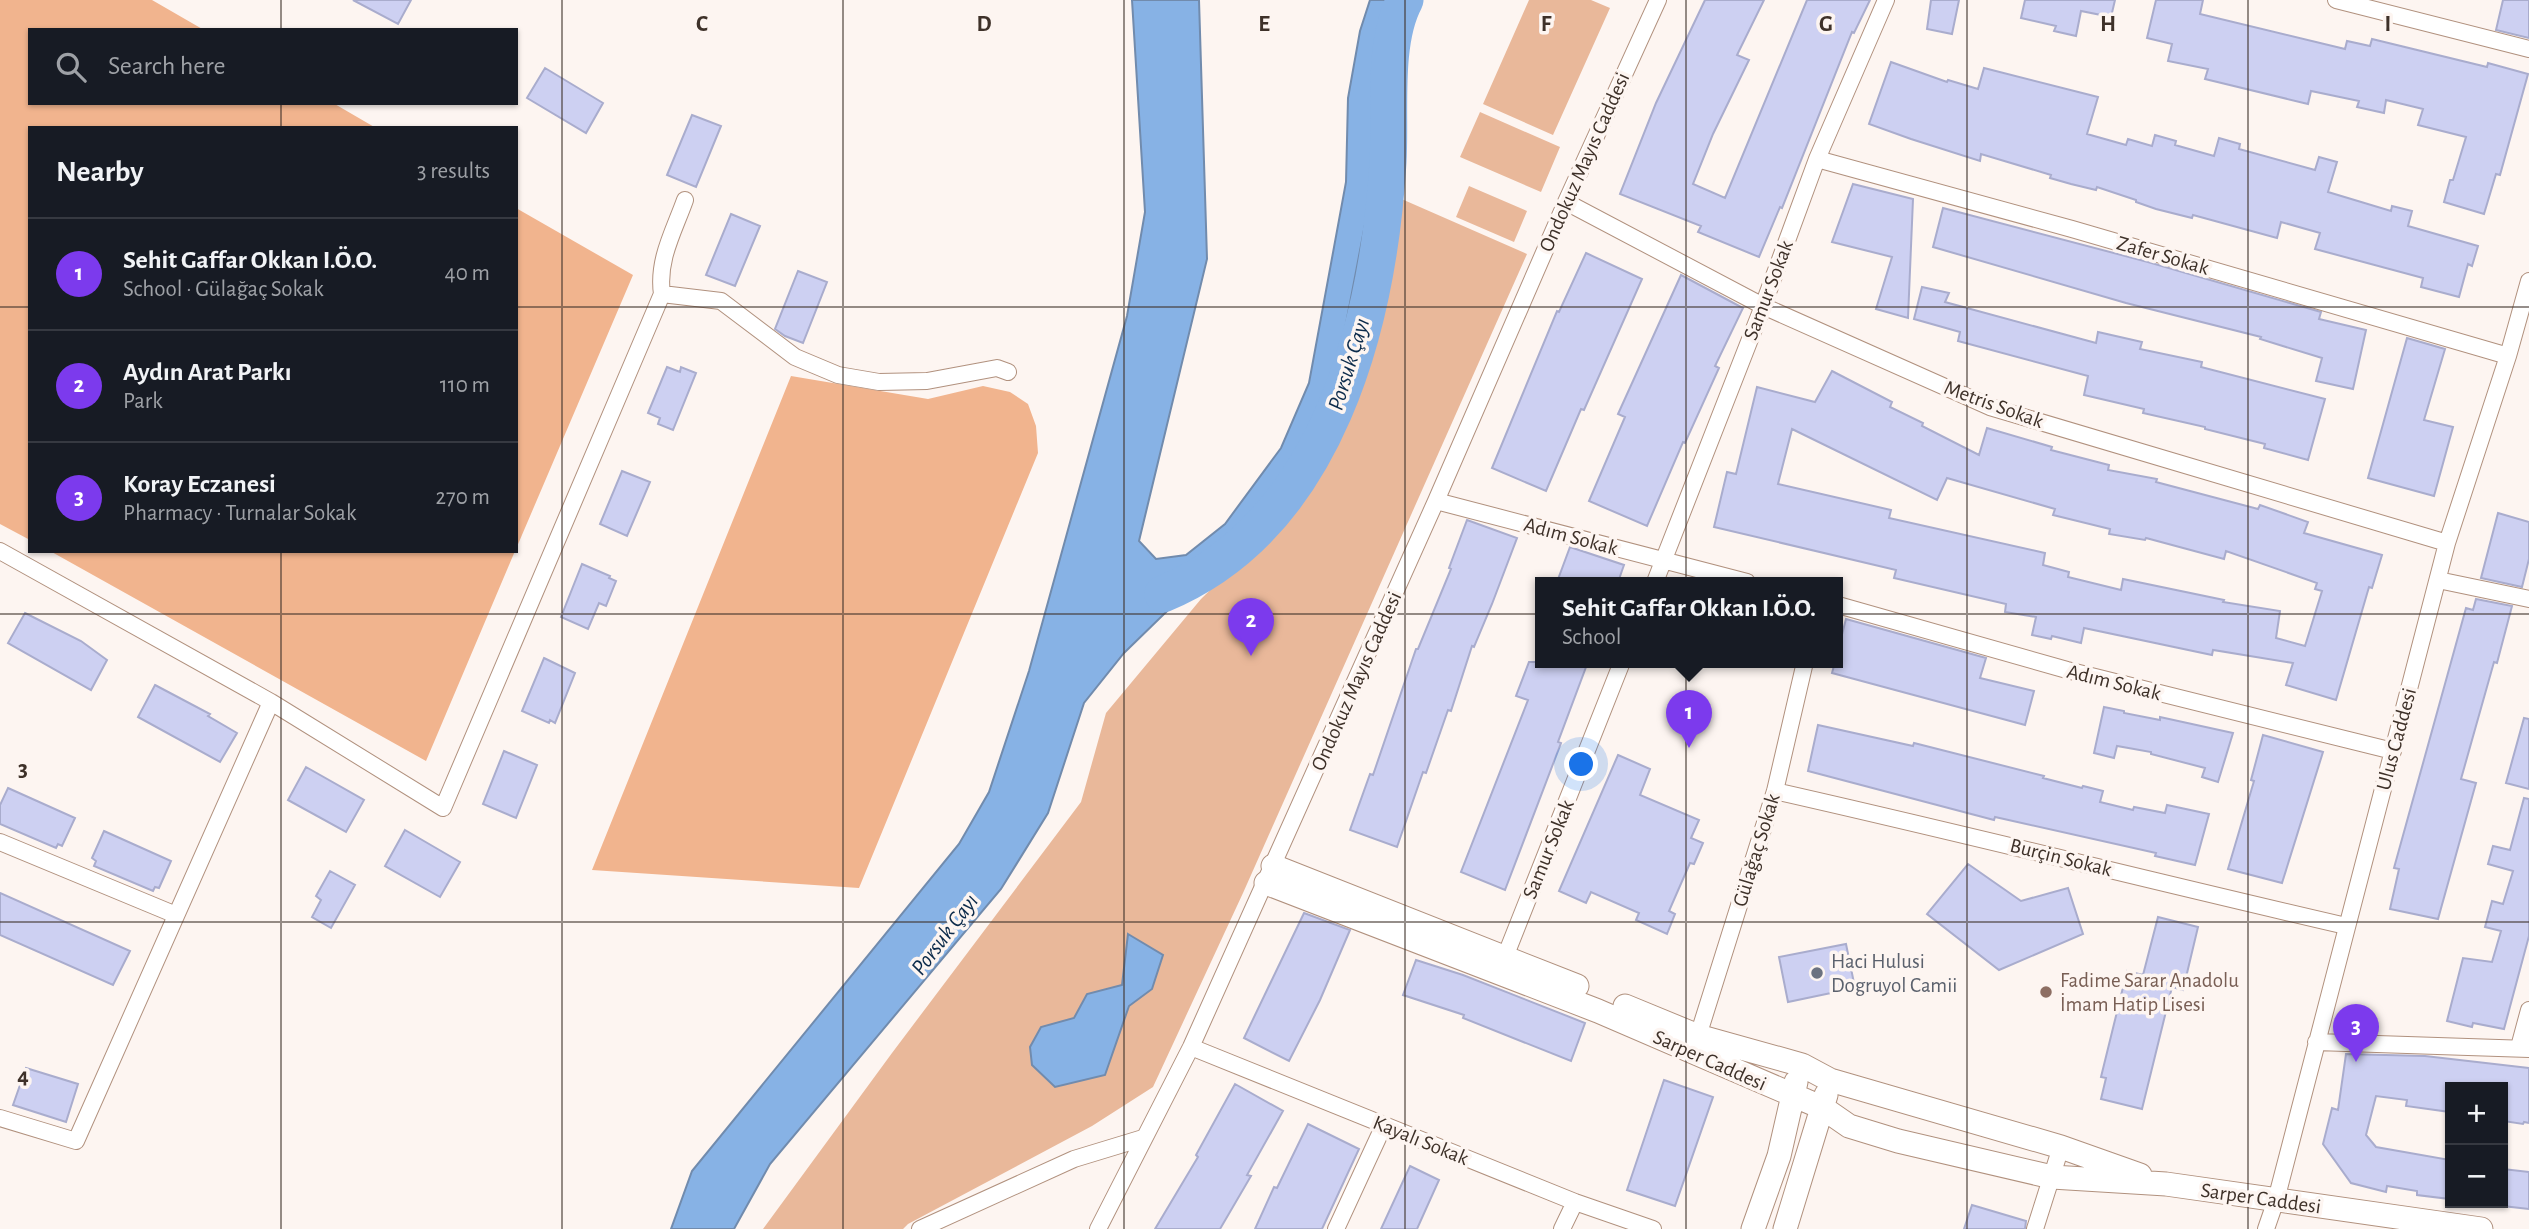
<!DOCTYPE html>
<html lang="en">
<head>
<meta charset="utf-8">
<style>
	:root { --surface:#171b24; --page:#242831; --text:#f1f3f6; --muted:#9ea1a6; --line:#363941; --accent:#7c3aed }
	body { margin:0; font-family:"Alegreya Sans",sans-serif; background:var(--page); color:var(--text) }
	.controls { position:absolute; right:21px; bottom:21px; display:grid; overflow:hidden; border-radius:0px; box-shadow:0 2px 5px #0004 }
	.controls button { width:63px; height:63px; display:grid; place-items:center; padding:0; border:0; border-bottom:2px solid var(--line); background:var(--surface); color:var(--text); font:35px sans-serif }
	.you { position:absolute; left:1582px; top:765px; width:24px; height:24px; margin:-18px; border:5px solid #fff; border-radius:50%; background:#1a73e8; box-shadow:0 0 0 10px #1a73e833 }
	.badge { display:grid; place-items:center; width:46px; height:46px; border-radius:50%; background:var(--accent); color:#fff; font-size:23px; font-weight:700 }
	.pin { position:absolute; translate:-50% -58px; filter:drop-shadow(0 2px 4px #0008) }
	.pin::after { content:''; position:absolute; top:37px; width:24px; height:21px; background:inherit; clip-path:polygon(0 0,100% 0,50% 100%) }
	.popup { position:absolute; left:1535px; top:577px; width:308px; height:91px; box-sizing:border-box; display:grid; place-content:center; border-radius:0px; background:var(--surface); filter:drop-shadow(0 2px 5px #0005); font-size:23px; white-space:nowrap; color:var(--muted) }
	.popup b { font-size:26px; color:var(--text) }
	.popup::after { content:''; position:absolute; left:50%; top:100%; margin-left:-14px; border:14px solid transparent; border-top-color:var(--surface) }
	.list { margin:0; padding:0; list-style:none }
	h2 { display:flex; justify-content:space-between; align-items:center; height:91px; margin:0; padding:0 28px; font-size:30px }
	h2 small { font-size:23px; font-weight:400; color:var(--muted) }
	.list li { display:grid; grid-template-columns:46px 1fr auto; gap:21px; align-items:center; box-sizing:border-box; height:112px; padding:0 28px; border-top:2px solid var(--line) }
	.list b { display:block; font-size:26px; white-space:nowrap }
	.list p { margin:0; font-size:23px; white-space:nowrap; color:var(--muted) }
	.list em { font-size:23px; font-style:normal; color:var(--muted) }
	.icon { flex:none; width:38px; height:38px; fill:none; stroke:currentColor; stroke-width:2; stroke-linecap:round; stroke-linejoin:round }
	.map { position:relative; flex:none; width:2529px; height:1229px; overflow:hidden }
	.search { position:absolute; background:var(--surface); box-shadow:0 2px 5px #0004; left:28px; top:28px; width:490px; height:77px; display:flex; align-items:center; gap:18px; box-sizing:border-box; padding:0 24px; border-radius:0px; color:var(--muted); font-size:26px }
	.panel { position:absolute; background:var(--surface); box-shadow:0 2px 5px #0004; left:28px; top:126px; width:490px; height:427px; border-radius:0px }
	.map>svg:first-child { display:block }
</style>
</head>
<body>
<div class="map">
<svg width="2529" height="1229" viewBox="0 0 2529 1229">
	<rect width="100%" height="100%" fill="#fdf5f1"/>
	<path fill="#e9b89a" d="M1529 0H1591L1610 8 1553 135 1483 104Z
		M1480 112 1560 147 1541 192 1460 157Z
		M1469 186 1527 211 1514 242 1456 217Z
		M1397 197 1527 254 1243 893 1153 1087 1092 1126 908 1224 903 1229H763L892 1053 1081 802 1106 713 1201 599 1302 500 1363 363Z"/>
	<path fill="#f1b48e" d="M0 0H152L204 30H30V103H333L376 128H30V540L0 524Z
		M516 208 633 275 516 549Z
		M791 376 928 399 983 386 1010 392 1028 404 1036 426 1038 453 859 888 592 870Z
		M50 551H515L426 761Z"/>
	<path fill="#87b2e5" stroke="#718bad" stroke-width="2" d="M1132 0H1199L1207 259 1139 541 1156 559 1186 555 1225 524 1281 448 1309 383 1346 182 1348 98 1360 31 1370 0H1395L1390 10 1374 76 1373 183 1336 376 1313 438 1271 510 1124 653 1084 703 1048 813 1001 889 770 1164 734 1229H671L692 1171 959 844 989 792 1029 671 1127 316 1145 212Z
		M1128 934 1163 955 1152 989 1129 1006 1105 1075 1055 1087 1032 1065 1030 1047 1041 1027 1074 1018 1087 994 1122 985Z"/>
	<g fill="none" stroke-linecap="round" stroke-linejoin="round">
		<path stroke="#87b2e5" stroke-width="37" d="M1163 594C1328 525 1378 323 1388 162 1391 114 1382 43 1405 0"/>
	</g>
	<path fill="#cdd0f2" stroke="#a9accd" stroke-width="2" fill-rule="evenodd" d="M353 0H411L398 24Z
		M1705 0H1764L1737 55 1749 60 1713 134 1693 184 1725 198 1807 0H1870L1854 33 1852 32 1782 208 1780 207 1759 257 1698 232 1701 226 1620 194 1656 103Z
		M1931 0H1959L1952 34 1927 29Z
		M2025 0H2115L2111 17 2081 11 2076 36 2054 31 2056 26 2021 18Z
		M2156 0H2203L2200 14 2345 49 2347 41 2370 46 2372 39 2487 67 2488 63 2528 74 2500 175 2496 174 2484 214 2444 202 2450 180H2453L2466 137 2418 125 2423 109 2386 100 2384 113 2357 107 2359 101 2311 91 2308 104 2205 79 2208 69 2168 61 2172 44 2147 38Z
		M2503 0H2529V38L2496 30Z
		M1891 62 1947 82 1948 80 1978 89 1984 68 2098 97 2087 134 2126 145 2128 139 2152 146 2155 135 2176 141 2175 145 2214 156 2219 138 2240 144 2239 149 2315 170 2319 157 2337 162 2328 192 2391 211 2392 206 2412 211 2408 226 2478 246 2472 266 2468 264 2459 297 2421 287 2423 278 2315 249 2320 233 2281 222 2277 238 2193 215 2192 218 2156 209 2136 202V200L2097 187 2096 190 2071 184 2050 178 2051 175 1981 154 1980 161 1911 139 1869 124Z
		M545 68 603 103 586 133 527 98Z
		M692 115 721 126 696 187 667 175Z
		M1853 184 1913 199 1908 318 1876 309 1892 257 1832 242Z
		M1943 208 2148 262 2321 312 2319 319 2366 330 2353 389 2316 381 2322 358 2260 339 2261 337 2126 303 1933 247Z
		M731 214 760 226 735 286 706 275Z
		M1586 253 1642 279 1584 410 1581 409 1546 491 1492 468 1557 311 1559 312Z
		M798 271 827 282 803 343 785 336 775 329Z
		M1681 275 1743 308 1715 366 1719 368 1685 443 1683 442 1647 526 1589 501 1625 417 1618 414Z
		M1922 287 1949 293 1945 302 2096 343 2098 332 2142 342 2140 349 2202 362 2201 367 2325 399 2308 460 2264 448 2265 444 2205 429V427L2143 413 2144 409 2084 395 2088 376 1958 341 1960 332 1914 319Z
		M2407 338 2445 349 2424 420 2453 427 2434 496 2368 478Z
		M667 367 680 372 681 367 696 373 673 430 658 424 660 418 648 413Z
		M1832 371 1892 402 1890 407 1923 423 1922 426 1979 455 1987 428 2052 447 2051 450 2109 465 2108 470 2157 479 2156 482 2258 509 2260 505 2308 522 2304 533 2382 555 2372 588 2369 587 2336 700 2286 685 2293 663 2213 650 2212 655 2084 628 2081 643 2052 636 2051 639 2032 635 2036 617 2005 612 2006 604 1894 578 1896 570 1714 527 1727 472 1736 474 1757 387 1815 402ZM1792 429 1937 500 1947 478 2055 509 2053 515 2110 529 2109 534 2145 540 2146 538 2224 559 2226 551 2317 583 2315 589 2322 591 2305 646 2276 638 2280 611 2223 602 2224 600 2123 579 2121 590 2068 577 2069 572 2043 565 2045 553 1889 518 1891 510 1778 484Z
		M622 471 650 482 627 536 600 524Z
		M2498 513 2529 522V559L2522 587 2481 578Z
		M1467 520 1517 538 1492 604 1474 647 1472 646 1451 711 1448 710 1426 773 1423 772 1397 847 1350 830 1370 774 1373 775 1416 649H1418L1451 569 1449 568Z
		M1570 547 1624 565 1618 582H1557Z
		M582 564 610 576 609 578 616 581 606 606 599 603 588 629 561 617Z
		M2476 599 2512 606 2497 663 2494 662 2461 779 2476 783 2438 919 2390 909 2399 869 2394 868 2466 608 2473 610Z
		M25 613 81 641 107 660 91 690 8 643Z
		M1846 619 1986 658 1980 678 2034 691 2025 725 1832 673 1835 662H1838V650Z
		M544 658 575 673 555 723 550 720 549 723 522 711Z
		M1529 662H1574L1586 667 1558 742 1561 743 1505 890 1461 872 1528 700 1516 696Z
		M155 685 210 714 208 716 237 733 220 762 138 717Z
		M2104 707 2124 711V713L2160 720V717L2233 733 2218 782 2202 777 2205 768 2151 754V752L2117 746 2114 758 2094 753Z
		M2524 718 2529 719V789L2506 783Z
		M1818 725 1913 746 1914 743 2044 776 2043 778 2082 788 2083 786 2103 791 2100 802 2133 810 2134 807 2165 813 2167 805 2209 814 2195 865 2155 856 2156 853 1995 817 1994 820 1808 771Z
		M2263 735 2323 752 2282 883 2228 869 2254 781 2251 780Z
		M504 751 537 765 516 818 483 804Z
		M1618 755 1650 769 1640 795 1699 820 1691 838 1703 843 1694 864 1690 863 1669 911 1675 914 1667 934 1636 920 1639 913 1591 892 1586 903 1559 891Z
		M306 767 364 800 346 832 288 800Z
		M8 788 75 818 62 846 58 844 56 848 0 824V805Z
		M2524 798 2529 799V936L2504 1029 2473 1023 2472 1027 2447 1021 2463 958 2492 962 2501 931 2485 927 2492 901 2503 904 2513 871 2488 864 2493 846 2510 850Z
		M405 830 460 862 440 897 385 866Z
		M104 831 171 861 159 888 155 887 153 891 94 866 96 861 92 858Z
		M1968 864 2021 901 2068 888 2083 934 1999 970 1927 914Z
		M330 871 355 885 331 928 312 917 321 900 316 896Z
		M0 893 130 951 113 985 0 935Z
		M1304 913 1350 930 1320 1000 1289 1061 1244 1038Z
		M2158 917 2198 927 2183 990 2172 987 2142 1109 2101 1099 2106 1078 2101 1077 2127 971 2143 975Z
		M1846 944 1855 988 1788 1002 1779 957Z
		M1416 960 1463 975 1585 1023 1571 1061 1463 1018 1464 1015 1403 995Z
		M2346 1054 2425 1056 2529 1068V1123L2524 1122 2523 1124 2503 1121V1087H2450V1112L2406 1106 2407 1100 2376 1096 2366 1135 2376 1147 2450 1160V1199L2417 1195V1191L2387 1186 2386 1192 2351 1183 2323 1144 2332 1108 2338 1110Z
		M26 1068 78 1084 66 1122 13 1105Z
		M1664 1080 1713 1097 1675 1206 1627 1190Z
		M1235 1084 1283 1111 1247 1175 1251 1176 1220 1229H1155L1198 1157 1196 1155Z
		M1308 1124 1359 1149 1322 1229H1255L1274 1187 1277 1188Z
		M1410 1166 1439 1180 1417 1229H1381Z
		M2503 1169 2529 1172V1209L2503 1206Z
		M1972 1205 2026 1221 2025 1229H1964Z"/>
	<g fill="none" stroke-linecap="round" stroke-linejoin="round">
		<g stroke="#b1917e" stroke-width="18">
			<path id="minor" d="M2336 0 2529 49
				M1817 159 2072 229 2508 356
				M1566 202 1763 306 1990 407 2447 543
				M662 294 721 301 795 357 838 375 879 382 927 381 997 368 1008 372
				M1436 501 1747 582
				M0 551 271 702 443 808 662 294C657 260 674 231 685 200
				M2438 580 2529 599
				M1655 582 1763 306 1817 159 1886 0
				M1838 605 2067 670 2393 751
				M1775 791C1966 834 2155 882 2346 926
				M0 842 176 915
				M1505 957 1622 662
				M1698 1036 1775 791 1805 662
				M2316 1042 2529 1049
				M1191 1047 1575 1202 1653 1229
				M2519 1047 2529 1010
				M0 1118 76 1141 271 702
				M920 1229 1074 1159 1143 1138
				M1098 1229 1191 1047 1436 501 1566 202 1658 0
				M1336 1229 1384 1125
				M1562 1229 1575 1202
				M2035 1229 2061 1147
				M2266 1229 2276 1200 2447 543 2508 356 2529 281"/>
		</g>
		<g stroke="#b1917e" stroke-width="25">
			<path id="secondary" d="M1273 866 1577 986
				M1266 883 1598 1011 1823 1108 1849 1126 1898 1141 2052 1177 2166 1184 2481 1229
				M1625 1006 1698 1036 1802 1065 1830 1080 2061 1147 2140 1175
				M1753 1229 1779 1156 1796 1082
				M1785 1229 1826 1095"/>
		</g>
		<use href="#minor" stroke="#fff" stroke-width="16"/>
		<use href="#secondary" stroke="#fff" stroke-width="23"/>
	</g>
	<path fill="none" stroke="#3e3129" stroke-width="2" stroke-opacity="0.55" d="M281 0V30M562 0V1229M843 0V1229M1124 0V1229M1405 0V1229M1686 0V1229M1967 0V1229M2248 0V1229M281 103V128M0 307H30M516 307H2529M281 551V1229M0 614H2529M0 922H2529"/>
	<circle fill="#6b7280" stroke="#fdf5f1" stroke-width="2.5" cx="1817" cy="973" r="7"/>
	<circle fill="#8d6e63" stroke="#fdf5f1" stroke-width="2.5" cx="2046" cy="992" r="7"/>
	<g text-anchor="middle" stroke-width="7" stroke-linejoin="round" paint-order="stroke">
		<g font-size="21" fill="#3e3129" stroke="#fdf5f1">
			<text transform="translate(1584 162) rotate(-66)" y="7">Ondokuz Mayıs Caddesi</text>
			<text transform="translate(2163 255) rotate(16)" y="7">Zafer Sokak</text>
			<text transform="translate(1768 290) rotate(-69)" y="7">Samur Sokak</text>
			<text transform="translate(1994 404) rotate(20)" y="7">Metris Sokak</text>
			<text transform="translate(1571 536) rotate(15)" y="7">Adım Sokak</text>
			<text transform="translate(1356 681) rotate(-66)" y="7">Ondokuz Mayıs Caddesi</text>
			<text transform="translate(2114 682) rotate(14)" y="7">Adım Sokak</text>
			<text transform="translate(2396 739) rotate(-75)" y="7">Ulus Caddesi</text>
			<text transform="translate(1548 849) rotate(-68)" y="7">Samur Sokak</text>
			<text transform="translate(1756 850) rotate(-73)" y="7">Gülağaç Sokak</text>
			<text transform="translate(2061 857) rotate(14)" y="7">Burçin Sokak</text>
			<text transform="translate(1710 1060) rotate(24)" y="7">Sarper Caddesi</text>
			<text transform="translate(1421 1140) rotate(22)" y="7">Kayalı Sokak</text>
			<text transform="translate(2261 1198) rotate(8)" y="7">Sarper Caddesi</text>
		</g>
		<g font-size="21" fill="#5b616d" stroke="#fdf5f1" text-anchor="start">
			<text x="1831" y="968">Haci Hulusi<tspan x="1831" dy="24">Dogruyol Camii</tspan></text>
		</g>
		<g font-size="21" fill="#785e54" stroke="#fdf5f1" text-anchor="start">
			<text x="2060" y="987">Fadime Sarar Anadolu<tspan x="2060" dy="24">İmam Hatip Lisesi</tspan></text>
		</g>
		<g font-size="23" font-style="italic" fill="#0c2b4b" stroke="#fdf5f1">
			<text transform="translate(1348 364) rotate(-73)" y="8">Porsuk Çayı</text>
			<text transform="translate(944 934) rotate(-53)" y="8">Porsuk Çayı</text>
		</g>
	</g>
	<g font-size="23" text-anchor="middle" font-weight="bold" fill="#3e3129" stroke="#fdf5f1" stroke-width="7" stroke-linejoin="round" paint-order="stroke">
		<text x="702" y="31">C</text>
		<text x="984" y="31">D</text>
		<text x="1264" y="31">E</text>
		<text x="1546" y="31">F</text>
		<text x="1826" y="31">G</text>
		<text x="2108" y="31">H</text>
		<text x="2388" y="31">I</text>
		<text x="23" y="776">3</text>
		<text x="23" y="1083">4</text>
	</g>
</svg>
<div class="controls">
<button>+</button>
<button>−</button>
</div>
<div class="you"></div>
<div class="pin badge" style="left:1689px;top:748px">1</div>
<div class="popup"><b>Sehit Gaffar Okkan I.Ö.O.</b>School</div>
<div class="pin badge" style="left:1251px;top:656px">2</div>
<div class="pin badge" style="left:2356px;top:1062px">3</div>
<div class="search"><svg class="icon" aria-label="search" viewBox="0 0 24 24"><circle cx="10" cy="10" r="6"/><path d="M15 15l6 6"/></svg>Search here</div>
<section class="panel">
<h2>Nearby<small>3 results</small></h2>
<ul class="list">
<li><span class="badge">1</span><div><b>Sehit Gaffar Okkan I.Ö.O.</b><p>School · Gülağaç Sokak</p></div><em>40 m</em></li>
<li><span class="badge">2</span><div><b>Aydın Arat Parkı</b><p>Park</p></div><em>110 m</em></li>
<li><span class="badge">3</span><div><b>Koray Eczanesi</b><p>Pharmacy · Turnalar Sokak</p></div><em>270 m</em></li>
</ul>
</section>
</div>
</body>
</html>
